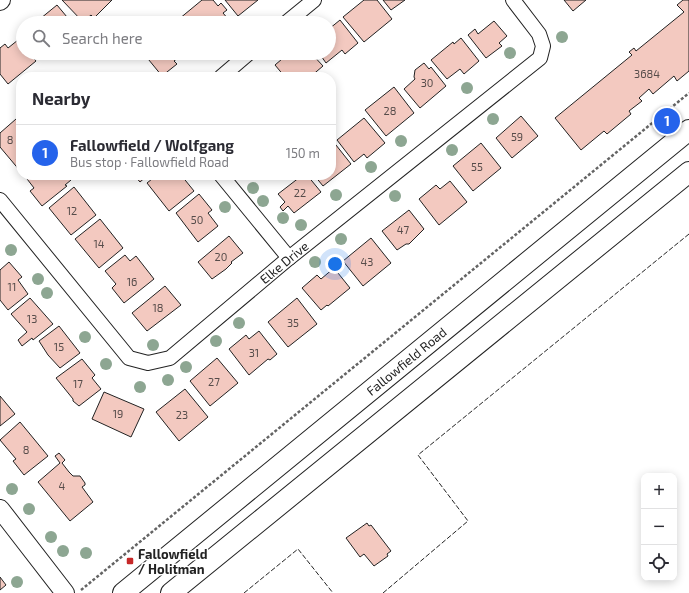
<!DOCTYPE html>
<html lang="en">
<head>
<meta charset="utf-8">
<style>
	:root { --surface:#fff; --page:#f7f7f7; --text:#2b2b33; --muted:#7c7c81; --line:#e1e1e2; --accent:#2563eb }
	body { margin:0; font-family:"Exo 2",sans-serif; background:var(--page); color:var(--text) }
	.controls { position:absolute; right:12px; bottom:12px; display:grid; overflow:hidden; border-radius:8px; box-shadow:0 2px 10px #0003 }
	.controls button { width:36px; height:36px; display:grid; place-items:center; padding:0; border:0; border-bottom:1px solid var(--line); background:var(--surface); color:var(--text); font:20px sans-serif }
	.you { position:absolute; left:335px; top:264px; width:14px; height:14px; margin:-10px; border:3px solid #fff; border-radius:50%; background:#1a73e8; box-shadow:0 0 0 6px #1a73e833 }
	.badge { display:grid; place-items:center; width:26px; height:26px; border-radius:50%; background:var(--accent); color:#fff; font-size:13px; font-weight:700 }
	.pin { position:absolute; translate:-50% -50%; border:2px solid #fff; box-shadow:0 1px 4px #0006 }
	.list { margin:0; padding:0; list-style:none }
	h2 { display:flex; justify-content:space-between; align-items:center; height:52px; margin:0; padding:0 16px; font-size:17px }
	h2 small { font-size:13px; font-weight:400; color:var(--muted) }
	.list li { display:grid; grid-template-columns:26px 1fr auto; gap:12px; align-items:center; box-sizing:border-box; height:56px; padding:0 16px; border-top:1px solid var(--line) }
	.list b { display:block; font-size:15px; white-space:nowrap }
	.list p { margin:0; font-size:13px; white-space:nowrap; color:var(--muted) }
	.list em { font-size:13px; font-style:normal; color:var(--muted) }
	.icon { flex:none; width:22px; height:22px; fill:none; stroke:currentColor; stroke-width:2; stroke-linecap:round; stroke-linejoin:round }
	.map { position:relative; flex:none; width:689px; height:593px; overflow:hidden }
	.search { position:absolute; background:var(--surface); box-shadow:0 2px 10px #0003; left:16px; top:16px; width:320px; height:44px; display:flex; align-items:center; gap:10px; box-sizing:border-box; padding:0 14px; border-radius:22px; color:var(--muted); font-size:15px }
	.panel { position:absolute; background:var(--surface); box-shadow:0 2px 10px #0003; left:16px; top:72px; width:320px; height:108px; border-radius:16px }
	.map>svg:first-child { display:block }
</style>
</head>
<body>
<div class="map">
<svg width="689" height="593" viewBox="0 0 689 593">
	<rect width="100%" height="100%" fill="#fff"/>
	<path fill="#f3c9c0" stroke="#222" d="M62 0H112L94 18 91 15 84 21 86 23H82L83 22Z
		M202 0H213L218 6 221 3 227 10 223 13 229 20 225 23H183L179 19Z
		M225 0H258L238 16Z
		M364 0H377L392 19 364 42 343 17Z
		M383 0H405L391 10Z
		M564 0H586L573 11Z
		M683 0H689V71L677 81 674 76 653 94 649 89 639 98 642 101 629 111 631 114 607 134 604 131 581 150 555 118 632 55 629 52 634 48 636 51 684 12 677 5Z
		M57 5 72 23H35Z
		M340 20 358 43 345 54 342 50 326 63 319 53H329V29Z
		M494 21 507 36 499 43 502 46 486 58 468 35 475 29 478 34Z
		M461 38 479 61 464 74 460 69 447 79 431 60 453 42 454 44Z
		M18 40 23 46V53H29L36 61 8 84 0 74V48L5 44 8 48Z
		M144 53H184L174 61 177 64 162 76 144 54Z
		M289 53H311L323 66 310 77H285L275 65Z
		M424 63 429 69 431 67 446 86 420 108 404 89 415 79 414 77 415 70Z
		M277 72 280 77H271Z
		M394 87 414 113 386 136 365 110Z
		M521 116 538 136 512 158 496 138Z
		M364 118 385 143 367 158 364 154 354 162 337 140Z
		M16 119 21 125V172L0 147V133Z
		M332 140 351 164 323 186 314 175H331V141Z
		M481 143 501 168 473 191 453 166Z
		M24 175H67L71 180 65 185 67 186 42 206 30 191 34 188Z
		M134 175H148L140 182Z
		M157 175H181L194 191 169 211 147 183Z
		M303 175H307L321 192 294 213 288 206 283 211 280 207 285 202 278 194 300 177V178Z
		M450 181 467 202 439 225 419 199 436 185 440 189Z
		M74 187 96 215 71 235 49 208Z
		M199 194 212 210 208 213 218 226 198 242 176 213Z
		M409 210 424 229 409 244H406L397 250 382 231Z
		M100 219 123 248 99 268 75 239Z
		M229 236 243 253 231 262 232 263 226 269 212 279 198 262Z
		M371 238 391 263 363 286 343 261Z
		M125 255 130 261 136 256 154 279 124 303 112 288 116 284 105 271Z
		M9 262 22 277 18 280 28 294 8 310 0 300V270Z
		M334 268 350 288 328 306 327 305 321 310 302 288 317 275 321 279Z
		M165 286 181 305 147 331 132 313Z
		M30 298 53 324 33 340 32 338 22 346 18 340 27 332 11 314Z
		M297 298 317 324 288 347 268 322Z
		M59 326 80 353 60 368 48 355 39 341Z
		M259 331 277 354 270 360 268 359 249 375 229 349 246 335 249 339Z
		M217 358 238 383 210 406 190 381Z
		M82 359 95 375 92 378 101 389 79 406 73 401V399L56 378Z
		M185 389 208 417 179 441 156 412Z
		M104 392 144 409 131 437 92 419Z
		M0 396 15 414 0 426Z
		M20 422 48 456 24 475 13 461 16 459 0 440Z
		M59 453 65 460 62 463 69 472 73 476H80L85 483V485L82 487 93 502 70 521 38 482 60 463 55 456Z
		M367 523 369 526 371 525 391 551 387 554 388 556 374 566 364 554 360 557 346 538Z
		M0 577 6 585 0 590Z"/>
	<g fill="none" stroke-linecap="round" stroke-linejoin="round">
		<g stroke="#222" stroke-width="16">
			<g id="minor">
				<path d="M286 23 314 0"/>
				<path d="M221 77 249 53"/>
				<path d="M221 175 289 258"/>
				<path id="s1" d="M0 200 129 358 148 363 170 358 289 258 540 58 543 46 539 34 513 0"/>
			</g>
		</g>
		<g stroke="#222" stroke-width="20">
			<path id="tertiary" d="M0 1 1 0
				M0 509 65 593"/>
		</g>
		<g stroke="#222" stroke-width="22">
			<g id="secondary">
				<path id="s2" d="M123 593 689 130"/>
				<path d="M171 593 689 172"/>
			</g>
		</g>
		<path stroke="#646464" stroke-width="2.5" stroke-dasharray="3 2" stroke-linecap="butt" d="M81 590 689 93"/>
		<use href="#minor" stroke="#fff" stroke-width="14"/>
		<use href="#tertiary" stroke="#fff" stroke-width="18"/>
		<use href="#secondary" stroke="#fff" stroke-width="20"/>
		<path stroke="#222" stroke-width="1" stroke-dasharray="5 2" stroke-linecap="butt" d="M244 593 298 549 333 593
			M383 593 468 521 418 455 689 234"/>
	</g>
	<g fill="#8da692">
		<circle cx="562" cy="37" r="6"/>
		<circle cx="510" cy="53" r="6"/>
		<circle cx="467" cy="88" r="6"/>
		<circle cx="493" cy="119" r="6"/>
		<circle cx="401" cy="141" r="6"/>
		<circle cx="452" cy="150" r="6"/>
		<circle cx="371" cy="167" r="6"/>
		<circle cx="253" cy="188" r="6"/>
		<circle cx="336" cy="195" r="6"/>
		<circle cx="395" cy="196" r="6"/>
		<circle cx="263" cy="201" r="6"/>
		<circle cx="225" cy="207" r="6"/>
		<circle cx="283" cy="218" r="6"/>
		<circle cx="301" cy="225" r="6"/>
		<circle cx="341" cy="239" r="6"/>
		<circle cx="11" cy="250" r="6"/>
		<circle cx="315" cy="262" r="6"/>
		<circle cx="38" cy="279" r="6"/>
		<circle cx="47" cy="293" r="6"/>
		<circle cx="239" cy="323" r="6"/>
		<circle cx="85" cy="337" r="6"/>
		<circle cx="216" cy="341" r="6"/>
		<circle cx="153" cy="345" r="6"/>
		<circle cx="106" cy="364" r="6"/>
		<circle cx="186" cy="367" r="6"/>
		<circle cx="168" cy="380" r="6"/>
		<circle cx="140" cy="387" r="6"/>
		<circle cx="12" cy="489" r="6"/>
		<circle cx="29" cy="509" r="6"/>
		<circle cx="51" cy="537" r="6"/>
		<circle cx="63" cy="551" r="6"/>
		<circle cx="86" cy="553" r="6"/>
		<circle cx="17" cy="582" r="6"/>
	</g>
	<rect fill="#c62828" stroke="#fff" stroke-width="1.5" x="126" y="557" width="8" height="8" rx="2"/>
	<g text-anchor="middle" stroke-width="3" stroke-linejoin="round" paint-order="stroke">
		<g font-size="11" fill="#564c4a">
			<text x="647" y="78">3684</text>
			<text x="427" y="87">30</text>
			<text x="390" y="115">28</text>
			<text x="517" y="141">59</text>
			<text x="10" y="144">8</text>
			<text x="477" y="171">55</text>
			<text x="300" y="197">22</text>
			<text x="72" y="215">12</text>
			<text x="197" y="224">50</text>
			<text x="403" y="234">47</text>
			<text x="99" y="248">14</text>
			<text x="221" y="261">20</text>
			<text x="367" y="266">43</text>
			<text x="132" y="286">16</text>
			<text x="12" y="291">11</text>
			<text x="158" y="312">18</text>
			<text x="32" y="323">13</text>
			<text x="293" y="327">35</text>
			<text x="59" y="351">15</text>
			<text x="254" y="357">31</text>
			<text x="214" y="386">27</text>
			<text x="78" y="388">17</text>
			<text x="118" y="418">19</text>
			<text x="182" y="419">23</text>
			<text x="26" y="454">8</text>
			<text x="62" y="490">4</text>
		</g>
		<g font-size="13" fill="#222" stroke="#fff">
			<text dy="5" stroke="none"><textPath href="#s1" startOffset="395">Elke Drive</textPath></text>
			<text dy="5" stroke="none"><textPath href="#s2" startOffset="366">Fallowfield Road</textPath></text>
		</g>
		<g font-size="13" font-weight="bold" fill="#222" stroke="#fff" text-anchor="start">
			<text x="138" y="559">Fallowfield<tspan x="138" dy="15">/ Holitman</tspan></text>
		</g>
	</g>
</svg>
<div class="controls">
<button>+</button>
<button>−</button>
<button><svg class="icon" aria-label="locate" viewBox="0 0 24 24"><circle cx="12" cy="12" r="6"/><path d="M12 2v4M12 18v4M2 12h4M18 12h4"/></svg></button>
</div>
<div class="you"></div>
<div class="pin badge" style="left:667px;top:121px">1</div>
<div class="search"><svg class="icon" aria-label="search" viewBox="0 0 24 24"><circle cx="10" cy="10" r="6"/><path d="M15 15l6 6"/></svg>Search here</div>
<section class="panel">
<h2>Nearby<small></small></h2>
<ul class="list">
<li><span class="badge">1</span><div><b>Fallowfield / Wolfgang</b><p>Bus stop · Fallowfield Road</p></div><em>150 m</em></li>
</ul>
</section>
</div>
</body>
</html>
